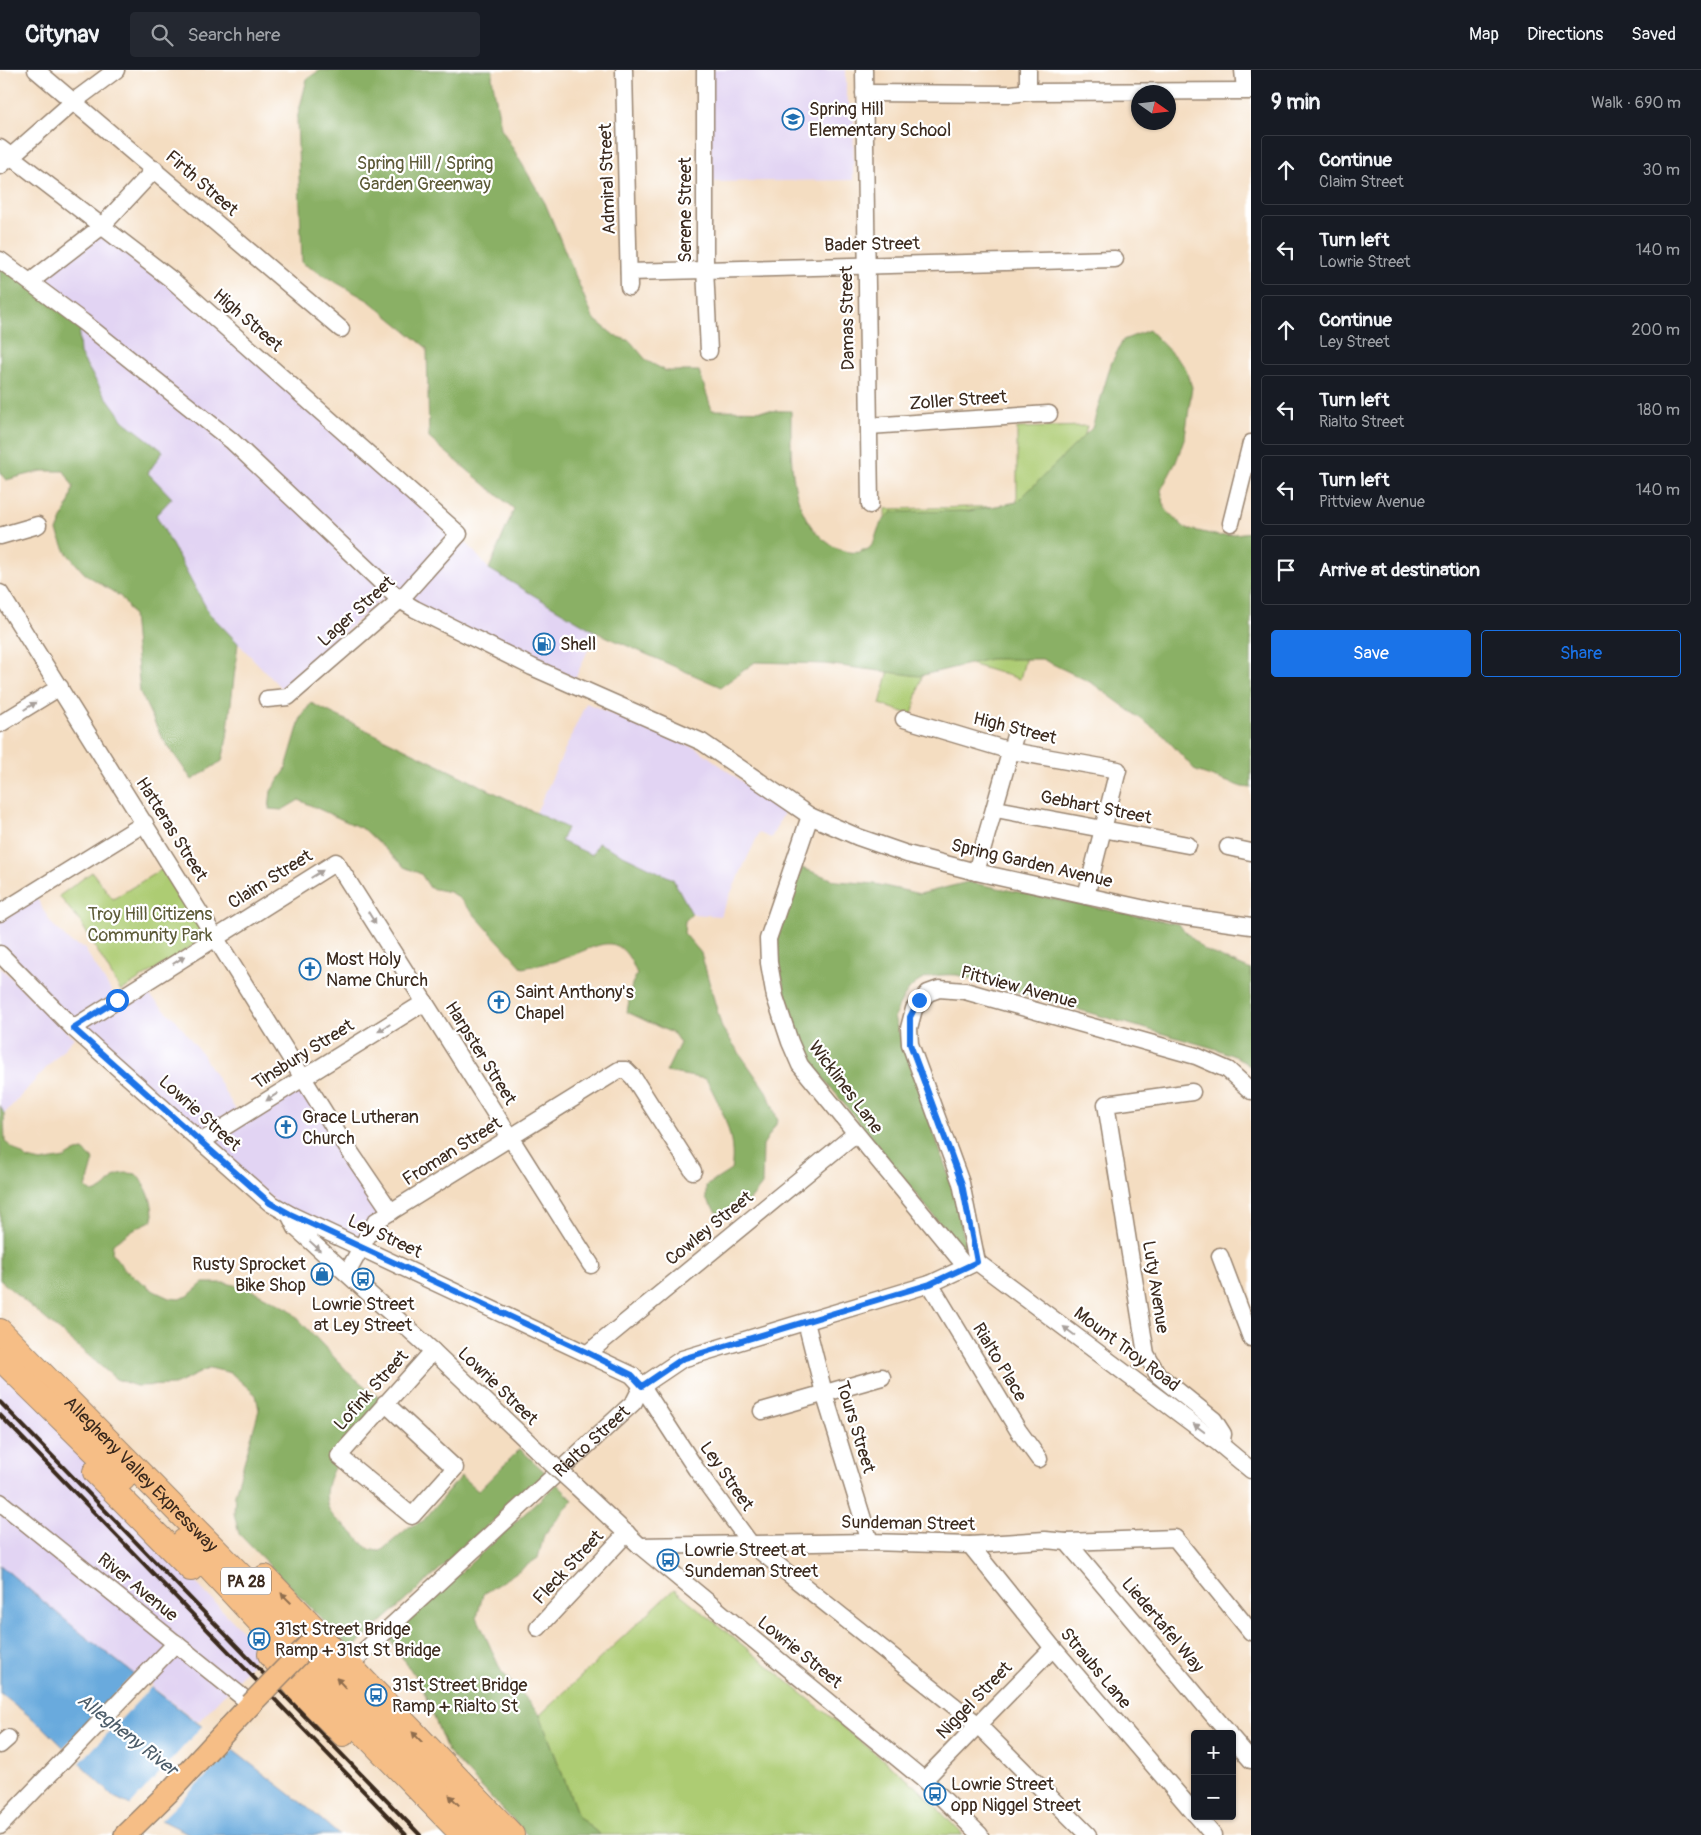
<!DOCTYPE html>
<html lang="en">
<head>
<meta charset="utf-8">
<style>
	:root { --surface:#171b24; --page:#242831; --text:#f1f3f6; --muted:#9ea1a6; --line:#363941; --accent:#1a73e8 }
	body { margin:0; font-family:Pangolin,sans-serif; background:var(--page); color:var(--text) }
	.controls { position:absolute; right:15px; bottom:15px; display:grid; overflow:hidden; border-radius:5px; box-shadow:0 1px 4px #0004 }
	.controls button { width:45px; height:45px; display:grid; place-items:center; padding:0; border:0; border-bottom:1px solid var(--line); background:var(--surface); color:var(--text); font:25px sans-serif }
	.compass { position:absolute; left:1131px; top:15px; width:45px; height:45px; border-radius:50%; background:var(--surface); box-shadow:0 1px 4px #0004; rotate:104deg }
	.stop { position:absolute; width:15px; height:15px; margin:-11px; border:4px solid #1a73e8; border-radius:50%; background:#fff }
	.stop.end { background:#1a73e8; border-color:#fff; box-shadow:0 1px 5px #0008 }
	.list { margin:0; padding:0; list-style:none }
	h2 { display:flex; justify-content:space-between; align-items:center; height:65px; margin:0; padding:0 20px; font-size:21px }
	h2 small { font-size:16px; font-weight:400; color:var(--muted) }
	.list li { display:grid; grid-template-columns:32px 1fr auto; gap:15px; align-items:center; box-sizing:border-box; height:70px; margin:0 10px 10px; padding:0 10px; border:1px solid var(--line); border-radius:5px }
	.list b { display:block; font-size:19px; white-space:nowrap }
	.list p { margin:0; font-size:16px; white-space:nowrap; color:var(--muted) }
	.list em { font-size:16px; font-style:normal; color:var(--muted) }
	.actions { display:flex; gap:10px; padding:15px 20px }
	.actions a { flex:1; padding:11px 0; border:1px solid var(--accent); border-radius:5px; text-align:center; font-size:18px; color:var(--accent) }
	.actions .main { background:var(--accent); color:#fff }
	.icon { flex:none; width:28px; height:28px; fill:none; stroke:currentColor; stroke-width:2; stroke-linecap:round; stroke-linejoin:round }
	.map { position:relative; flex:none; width:1251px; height:1765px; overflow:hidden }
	header { display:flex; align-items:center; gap:30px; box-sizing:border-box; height:70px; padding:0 25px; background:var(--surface); border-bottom:1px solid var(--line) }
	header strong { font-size:24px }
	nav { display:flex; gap:28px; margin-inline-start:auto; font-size:18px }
	.search { width:350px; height:45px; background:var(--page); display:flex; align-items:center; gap:12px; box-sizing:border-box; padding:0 18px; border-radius:5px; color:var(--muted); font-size:19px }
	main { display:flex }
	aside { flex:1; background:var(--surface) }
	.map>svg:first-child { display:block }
</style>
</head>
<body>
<header>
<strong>Citynav</strong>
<div class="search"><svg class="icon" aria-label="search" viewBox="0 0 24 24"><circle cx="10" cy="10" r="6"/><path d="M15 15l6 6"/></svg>Search here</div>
<nav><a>Map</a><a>Directions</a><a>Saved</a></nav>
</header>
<main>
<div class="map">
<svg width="1251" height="1765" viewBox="0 0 1251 1765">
	<rect width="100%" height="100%" fill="#fff"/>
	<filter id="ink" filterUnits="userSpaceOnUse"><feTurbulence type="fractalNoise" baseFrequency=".02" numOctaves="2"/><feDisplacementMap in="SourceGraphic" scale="10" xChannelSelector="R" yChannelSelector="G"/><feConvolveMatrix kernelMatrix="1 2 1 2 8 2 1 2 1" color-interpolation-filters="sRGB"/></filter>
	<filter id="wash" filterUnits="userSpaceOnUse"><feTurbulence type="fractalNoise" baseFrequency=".0096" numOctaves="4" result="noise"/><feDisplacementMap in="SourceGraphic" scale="20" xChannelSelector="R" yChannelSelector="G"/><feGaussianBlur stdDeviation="1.12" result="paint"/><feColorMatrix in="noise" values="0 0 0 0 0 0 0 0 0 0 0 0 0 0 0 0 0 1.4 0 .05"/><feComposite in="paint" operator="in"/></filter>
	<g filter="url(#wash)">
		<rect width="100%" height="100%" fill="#f4ddc1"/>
		<path fill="#e2d4f3" d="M710 0H846V26L854 45 853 110 711 112Z
			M101 157 459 464 489 499 596 562 575 609 381 530 281 618 209 543 185 500 155 445 148 403 163 381 124 351 102 321 80 284 79 266 83 252 30 212Z
			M586 633 698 679 784 743 771 768 759 763 720 846 692 844 673 809 598 773 592 785 561 771 567 758 536 743Z
			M33 822 51 853 71 873 84 878 117 930 139 916 176 950 204 987 240 1047 303 1007 391 1142 362 1177 289 1144 0 884V843Z
			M0 897 74 968 4 1044 0 1035Z
			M0 1288 158 1443 143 1458 252 1571 256 1581 251 1595 198 1652 82 1564 0 1495Z"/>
		<path fill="#adcc73" stroke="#747b48" d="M1087 356 1020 609 957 590 934 558 912 645 880 634 909 525 862 509 861 480 886 479 885 439 1017 436V358Z
			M162 799 208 866 121 921 81 853 59 826 92 802 113 829Z
			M674 1519 919 1719 963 1765H600L578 1746 540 1645Z"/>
		<path fill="#8ab065" stroke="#626d42" d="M320 0H493L492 7 501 58 545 133 593 248 615 266 630 271 647 291 666 301H699L712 340 791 341C791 387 787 446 831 475 839 480 853 485 864 481 876 477 875 463 881 453 884 449 888 446 892 442L969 441 1017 432 1092 358 1111 294 1123 270 1149 260 1185 297 1192 317 1185 367 1176 392 1161 420 1165 439 1185 458 1219 466 1251 462V718L1242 717 1196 701 1163 665 1092 613 1042 589H990L919 606 825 594 755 592 721 617 596 562 489 499 514 439 429 368 427 278 369 231 302 193 297 49 307 9Z
			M0 190 83 252 79 266 80 284 102 321 124 351 163 381 148 403 172 428 156 445 209 543 238 573 227 668 222 691 192 710 161 666 140 622 133 545 121 527 84 503 66 482 57 461 70 430 73 416 64 401H42L6 410 0 403Z
			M311 633 567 758 561 771 592 785 598 773 673 809 692 844 685 851 684 863 701 883 722 958 768 1024 778 1051 763 1075 762 1115 748 1133 730 1145 717 1143 706 1129V1116L731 1100C737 1069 721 1036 706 1009L666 1002 680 973 674 964 627 942 632 914 637 904C619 858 601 875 565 888 552 893 537 895 523 898L460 829 450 822 430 818 421 804 404 797 365 760 299 730 282 740 269 739 271 721 285 701 301 647Z
			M802 798 837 811 875 814 920 824 968 812 1178 854 1204 880 1251 900V997L1237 987 1213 978 957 905C920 903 907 914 894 948L953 1118 969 1190 808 989 785 921 774 873Z
			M0 1035 4 1044 5 1072 28 1089 41 1092 65 1088 76 1081 83 1080 94 1090 86 1118 93 1123C117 1115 107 1099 136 1104 147 1116 154 1133 153 1150L134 1159 113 1174 112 1183 125 1200 154 1221 169 1228 179 1229 188 1226 203 1213H226L250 1219 289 1239 350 1304 378 1327 381 1338C361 1362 307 1412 333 1446 337 1452 345 1455 351 1461 361 1471 364 1481 381 1481L409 1457 423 1451 461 1406 478 1421 520 1379 546 1403 355 1576H348L239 1464 234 1443 235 1424 259 1340 256 1325 231 1303 210 1298 174 1315 136 1316 116 1309 0 1210Z
			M557 1414 573 1430 544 1465 538 1488 483 1524 477 1547 501 1601 540 1645 578 1746 600 1765H527L448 1682 421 1615 389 1568Z"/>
		<path fill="#69aadd" stroke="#526a7e" d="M0 1495 82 1564 308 1738 339 1765H192L114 1727 42 1656 0 1623Z"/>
		<path fill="#f4ddc1" d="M136 1602 153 1615 78 1695 62 1679Z
			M204 1654 235 1678 160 1751 128 1738Z"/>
	</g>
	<g filter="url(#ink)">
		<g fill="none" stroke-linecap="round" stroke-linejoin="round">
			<g stroke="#988470" stroke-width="19">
				<g id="minor">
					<path d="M36 0 341 259"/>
					<path d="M624 0 629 217"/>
					<path d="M705 0V198L709 281"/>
					<path d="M864 0 870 435"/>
					<path d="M1028 0V22"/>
					<path d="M1243 0 1245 20"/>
					<path d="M864 23 1011 24 1028 22 1251 21"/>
					<path d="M0 78 172 210 459 464 400 530 288 627 267 629"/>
					<path d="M0 96 73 32 116 0"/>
					<path d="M0 190 83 252 232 371 400 530 415 539 532 597 702 672 810 746 858 767 907 784 976 802 1173 845 1251 856"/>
					<path d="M629 202 1115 189"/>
					<path d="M30 212 101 157 155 99"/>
					<path d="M869 356 1049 344"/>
					<path d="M1231 453 1251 373"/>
					<path d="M0 466 38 455"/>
					<path d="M0 523 338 1064 391 1142"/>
					<path d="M904 649 1011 681 1118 700 1086 826"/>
					<path d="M0 654 60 617"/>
					<path d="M996 739 1188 775"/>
					<path d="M810 746 768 869 769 893 775 927 790 972 800 995 966 1197"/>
					<path d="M1228 777 1251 782"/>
					<path d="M976 802 1016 662"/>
					<path d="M0 843 145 753"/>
					<path d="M0 884 73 958 270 1133 289 1144 632 1305 642 1316 696 1399 750 1473 977 1654 1088 1765"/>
					<path d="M73 958 336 792 591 1195"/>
					<path d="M1192 1022 1106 1034 1146 1284 1158 1305 1214 1350 1223 1364 1221 1375"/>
					<path d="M202 1071 425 932"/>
					<path d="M289 1144 296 1158 433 1281 541 1384"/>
					<path d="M1220 1186 1251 1268"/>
					<path d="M977 1192 961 1113 910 974 909 958 914 939 928 923 939 919 965 921 1196 986 1228 1000 1251 1021"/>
					<path d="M977 1192 1221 1375 1251 1400"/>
					<path d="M347 1203 376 1151 619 1000H626L633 1007 693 1101"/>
					<path d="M930 1214 1018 1360 1039 1389"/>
					<path d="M806 1252 824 1323 870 1472"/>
					<path d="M588 1283 855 1064"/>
					<path d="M385 1333 455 1398 412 1446 339 1386 433 1281"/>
					<path d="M762 1341 882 1307"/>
					<path d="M576 1416 640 1476 924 1710 980 1765"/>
					<path d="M0 1432 251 1634"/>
					<path d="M1067 1472 1229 1664"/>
					<path d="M970 1475 1053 1578 1195 1744"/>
					<path d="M640 1476 870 1472 970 1475 1045 1470 1067 1472 1175 1468 1251 1562"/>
					<path d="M538 1558 627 1463"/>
					<path id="s1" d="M349 1595 634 1332 642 1316 682 1289 930 1214 977 1192"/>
					<path d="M1232 1668 1251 1690"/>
					<path d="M0 1675 8 1668"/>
					<path d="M924 1710 1053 1578"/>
					<path d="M1197 1746 1213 1765"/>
					<path d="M0 1756 176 1573"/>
				</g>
			</g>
			<g stroke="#988470" stroke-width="24">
				<path id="major" d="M313 1570 319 1563 349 1595
					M125 1765 173 1718 251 1634"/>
			</g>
			<g stroke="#988470" stroke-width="26">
				<g id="highway">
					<path id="s2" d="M0 1261 267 1532 366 1640 488 1765"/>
					<path d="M0 1288 123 1409"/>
					<path d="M95 1402 191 1499"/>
					<path d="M184 1471 354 1653 463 1765"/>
					<path d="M265 1507 319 1563"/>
					<path d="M270 1584 300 1621 343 1664"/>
					<path d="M349 1595 512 1765"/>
				</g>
			</g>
			<use href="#minor" stroke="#fff" stroke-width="16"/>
			<use href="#major" stroke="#f6be86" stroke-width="21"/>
			<use href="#highway" stroke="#f6be86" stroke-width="24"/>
			<path stroke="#3b2a1e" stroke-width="4" d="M0 1332 420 1765
				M0 1345 406 1765"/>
			<g stroke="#988470" stroke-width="19" stroke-linecap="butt">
				<path id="minor-bridge" d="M541 1384 576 1416"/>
			</g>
			<g stroke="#988470" stroke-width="24" stroke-linecap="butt">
				<path id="major-bridge" d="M251 1634 313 1570"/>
			</g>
			<use href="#minor-bridge" stroke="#fff" stroke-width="16"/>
			<use href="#major-bridge" stroke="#f6be86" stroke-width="21"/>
		</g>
		<defs><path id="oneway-solid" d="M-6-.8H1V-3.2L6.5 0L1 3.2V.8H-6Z" transform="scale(1.25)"/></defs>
		<g fill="#a79f9a">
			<use href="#oneway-solid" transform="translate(30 636) rotate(-32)"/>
			<use href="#oneway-solid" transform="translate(317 804) rotate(-32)"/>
			<use href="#oneway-solid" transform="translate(372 848) rotate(58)"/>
			<use href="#oneway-solid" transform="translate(179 890) rotate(-33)"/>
			<use href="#oneway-solid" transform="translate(384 958) rotate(148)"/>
			<use href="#oneway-solid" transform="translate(272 1027) rotate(147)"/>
			<use href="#oneway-solid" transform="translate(315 1176) rotate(43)"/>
			<use href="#oneway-solid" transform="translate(1069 1261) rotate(-143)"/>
			<use href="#oneway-solid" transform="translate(1199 1358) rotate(-143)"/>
		</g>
		<g fill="#8f6d4d">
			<use href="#oneway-solid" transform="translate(286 1528) rotate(-135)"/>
			<use href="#oneway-solid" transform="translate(341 1613) rotate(-133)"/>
			<use href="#oneway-solid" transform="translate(417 1667) rotate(-134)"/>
			<use href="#oneway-solid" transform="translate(454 1730) rotate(-134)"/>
		</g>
	</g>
	<g fill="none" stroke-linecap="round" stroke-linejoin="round" filter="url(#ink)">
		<path stroke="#1a73e8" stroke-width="6" d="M117 930 73 958 270 1133 290 1144 588 1283 632 1305 642 1316 682 1289 930 1214 977 1192 962 1114 910 974V947L919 930"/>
	</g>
	<defs>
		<g id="school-ring" transform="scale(1.125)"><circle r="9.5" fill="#fff" stroke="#1f6fb2" stroke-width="1.5"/><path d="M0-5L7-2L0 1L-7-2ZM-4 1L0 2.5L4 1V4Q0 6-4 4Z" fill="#1f6fb2"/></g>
		<g id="fuel-ring" transform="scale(1.125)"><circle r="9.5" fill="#fff" stroke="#1f6fb2" stroke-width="1.5"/><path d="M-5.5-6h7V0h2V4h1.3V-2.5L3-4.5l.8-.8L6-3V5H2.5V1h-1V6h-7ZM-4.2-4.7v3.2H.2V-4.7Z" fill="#1f6fb2"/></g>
		<g id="church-ring" transform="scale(1.125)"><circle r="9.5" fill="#fff" stroke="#1f6fb2" stroke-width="1.5"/><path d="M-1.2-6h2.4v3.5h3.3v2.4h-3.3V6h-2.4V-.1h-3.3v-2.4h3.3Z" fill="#1f6fb2"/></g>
		<g id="shop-ring" transform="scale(1.125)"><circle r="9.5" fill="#fff" stroke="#1f6fb2" stroke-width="1.5"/><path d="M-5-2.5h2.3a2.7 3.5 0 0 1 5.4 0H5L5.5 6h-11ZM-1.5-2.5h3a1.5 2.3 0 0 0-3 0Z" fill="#1f6fb2"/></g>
		<g id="bus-ring" transform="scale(1.125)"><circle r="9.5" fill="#fff" stroke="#1f6fb2" stroke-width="1.5"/><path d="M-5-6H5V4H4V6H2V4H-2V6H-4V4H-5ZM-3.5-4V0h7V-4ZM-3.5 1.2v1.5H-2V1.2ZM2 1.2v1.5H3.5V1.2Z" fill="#1f6fb2"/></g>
	</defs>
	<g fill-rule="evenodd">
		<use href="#school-ring" x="793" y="49"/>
		<use href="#fuel-ring" x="544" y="574"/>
		<use href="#church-ring" x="310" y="899"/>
		<use href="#church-ring" x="499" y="932"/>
		<use href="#church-ring" x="286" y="1057"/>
		<use href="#shop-ring" x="322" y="1204"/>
		<use href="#bus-ring" x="363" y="1209"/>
		<use href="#bus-ring" x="668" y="1490"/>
		<use href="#bus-ring" x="259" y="1569"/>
		<use href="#bus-ring" x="376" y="1625"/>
		<use href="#bus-ring" x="935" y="1724"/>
	</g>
	<g text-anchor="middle" stroke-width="4.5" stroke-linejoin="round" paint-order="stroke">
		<rect fill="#fff" stroke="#766a62" stroke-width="1" x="221" y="1497.5" width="50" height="27" rx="4"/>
		<g font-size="16" font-weight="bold" fill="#3b2a1e">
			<text x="246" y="1517">PA 28</text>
		</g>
		<g font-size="18" fill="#3b2a1e" stroke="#fff" text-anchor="start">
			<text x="809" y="45">Spring Hill<tspan x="809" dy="21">Elementary School</tspan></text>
			<text x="560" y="580">Shell</text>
			<text x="326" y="895">Most Holy<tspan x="326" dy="21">Name Church</tspan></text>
			<text x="515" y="928">Saint Anthony's<tspan x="515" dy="21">Chapel</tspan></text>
			<text x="302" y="1053">Grace Lutheran<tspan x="302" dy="21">Church</tspan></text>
			<text x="306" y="1200" text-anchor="end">Rusty Sprocket<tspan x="306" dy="21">Bike Shop</tspan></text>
			<text x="363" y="1240" text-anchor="middle">Lowrie Street<tspan x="363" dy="21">at Ley Street</tspan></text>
			<text x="684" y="1486">Lowrie Street at<tspan x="684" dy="21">Sundeman Street</tspan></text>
			<text x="275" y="1565">31st Street Bridge<tspan x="275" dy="21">Ramp + 31st St Bridge</tspan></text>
			<text x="392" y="1621">31st Street Bridge<tspan x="392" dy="21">Ramp + Rialto St</tspan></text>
			<text x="951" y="1720">Lowrie Street<tspan x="951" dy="21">opp Niggel Street</tspan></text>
		</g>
		<g font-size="18" fill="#5d5b38" stroke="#fff">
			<text x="425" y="99">Spring Hill / Spring<tspan x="425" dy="21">Garden Greenway</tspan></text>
			<text x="150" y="850">Troy Hill Citizens<tspan x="150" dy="21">Community Park</tspan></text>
		</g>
		<g font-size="18" fill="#3b2a1e" stroke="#fff">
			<text transform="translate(607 109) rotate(-92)" y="6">Admiral Street</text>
			<text transform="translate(202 113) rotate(41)" y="6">Firth Street</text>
			<text transform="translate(685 140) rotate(-90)" y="6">Serene Street</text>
			<text transform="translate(872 174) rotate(-1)" y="6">Bader Street</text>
			<text transform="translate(847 248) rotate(-91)" y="6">Damas Street</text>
			<text transform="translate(248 250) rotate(41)" y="6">High Street</text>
			<text transform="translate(958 330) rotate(-4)" y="6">Zoller Street</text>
			<text transform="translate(356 541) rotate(-42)" y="6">Lager Street</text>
			<text transform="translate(1015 658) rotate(14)" y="6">High Street</text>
			<text transform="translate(1096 737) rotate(11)" y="6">Gebhart Street</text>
			<text transform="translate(172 759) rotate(58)" y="6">Hatteras Street</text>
			<text transform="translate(1032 793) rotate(13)" y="6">Spring Garden Avenue</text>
			<text transform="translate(270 809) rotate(-32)" y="6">Claim Street</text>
			<text transform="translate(1019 917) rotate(15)" y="6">Pittview Avenue</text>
			<text transform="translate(481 983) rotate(58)" y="6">Harpster Street</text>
			<text transform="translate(303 984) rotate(-32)" y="6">Tinsbury Street</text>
			<text transform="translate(846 1017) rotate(53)" y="6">Wicklines Lane</text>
			<text transform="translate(200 1043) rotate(42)" y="6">Lowrie Street</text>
			<text transform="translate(452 1081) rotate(-32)" y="6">Froman Street</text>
			<text transform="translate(709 1158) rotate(-39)" y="6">Cowley Street</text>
			<text transform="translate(385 1166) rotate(25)" y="6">Ley Street</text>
			<text transform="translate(1156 1217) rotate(81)" y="6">Luty Avenue</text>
			<text transform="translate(1127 1279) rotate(37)" y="6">Mount Troy Road</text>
			<text transform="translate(1000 1292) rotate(59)" y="6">Rialto Place</text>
			<text transform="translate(498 1316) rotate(44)" y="6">Lowrie Street</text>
			<text transform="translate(371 1320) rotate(-48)" y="6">Lofink Street</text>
			<text transform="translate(856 1357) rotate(73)" y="6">Tours Street</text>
			<text dy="6" stroke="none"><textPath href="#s1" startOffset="330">Rialto Street</textPath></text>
			<text dy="6" stroke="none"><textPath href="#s2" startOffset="201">Allegheny Valley Expressway</textPath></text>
			<text transform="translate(727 1406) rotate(55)" y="6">Ley Street</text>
			<text transform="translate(908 1453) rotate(1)" y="6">Sundeman Street</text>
			<text transform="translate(568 1497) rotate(-47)" y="6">Fleck Street</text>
			<text transform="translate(138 1517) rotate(39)" y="6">River Avenue</text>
			<text transform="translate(1163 1555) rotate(50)" y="6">Liedertafel Way</text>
			<text transform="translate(800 1582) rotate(39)" y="6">Lowrie Street</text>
			<text transform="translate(1096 1598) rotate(50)" y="6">Straubs Lane</text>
			<text transform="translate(974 1630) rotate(-46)" y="6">Niggel Street</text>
		</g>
		<g font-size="19" font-style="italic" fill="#4d5d6a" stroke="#fff">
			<text transform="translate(128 1664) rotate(38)" y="7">Allegheny River</text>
		</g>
	</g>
</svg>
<div class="controls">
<button>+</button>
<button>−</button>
</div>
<svg class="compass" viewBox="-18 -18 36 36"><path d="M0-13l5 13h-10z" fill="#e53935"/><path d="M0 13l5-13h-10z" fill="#9ea1a6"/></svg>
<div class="stop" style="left:117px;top:930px"></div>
<div class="stop end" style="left:919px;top:930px"></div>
</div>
<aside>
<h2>9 min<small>Walk · 690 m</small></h2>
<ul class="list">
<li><svg class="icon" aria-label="ahead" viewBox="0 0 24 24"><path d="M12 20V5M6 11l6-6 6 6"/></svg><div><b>Continue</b><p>Claim Street</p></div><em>30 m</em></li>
<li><svg class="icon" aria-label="left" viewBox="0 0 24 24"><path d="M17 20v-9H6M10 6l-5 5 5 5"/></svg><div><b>Turn left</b><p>Lowrie Street</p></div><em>140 m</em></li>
<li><svg class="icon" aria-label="ahead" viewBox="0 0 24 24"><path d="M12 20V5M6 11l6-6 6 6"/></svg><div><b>Continue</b><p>Ley Street</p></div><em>200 m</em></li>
<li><svg class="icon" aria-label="left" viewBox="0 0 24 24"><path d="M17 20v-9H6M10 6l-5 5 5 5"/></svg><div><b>Turn left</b><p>Rialto Street</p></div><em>180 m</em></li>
<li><svg class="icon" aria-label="left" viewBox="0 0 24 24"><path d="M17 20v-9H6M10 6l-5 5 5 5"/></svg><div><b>Turn left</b><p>Pittview Avenue</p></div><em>140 m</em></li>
<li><svg class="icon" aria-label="arrive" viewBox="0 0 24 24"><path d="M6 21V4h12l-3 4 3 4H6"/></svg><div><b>Arrive at destination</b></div></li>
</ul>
<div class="actions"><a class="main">Save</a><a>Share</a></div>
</aside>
</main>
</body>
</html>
